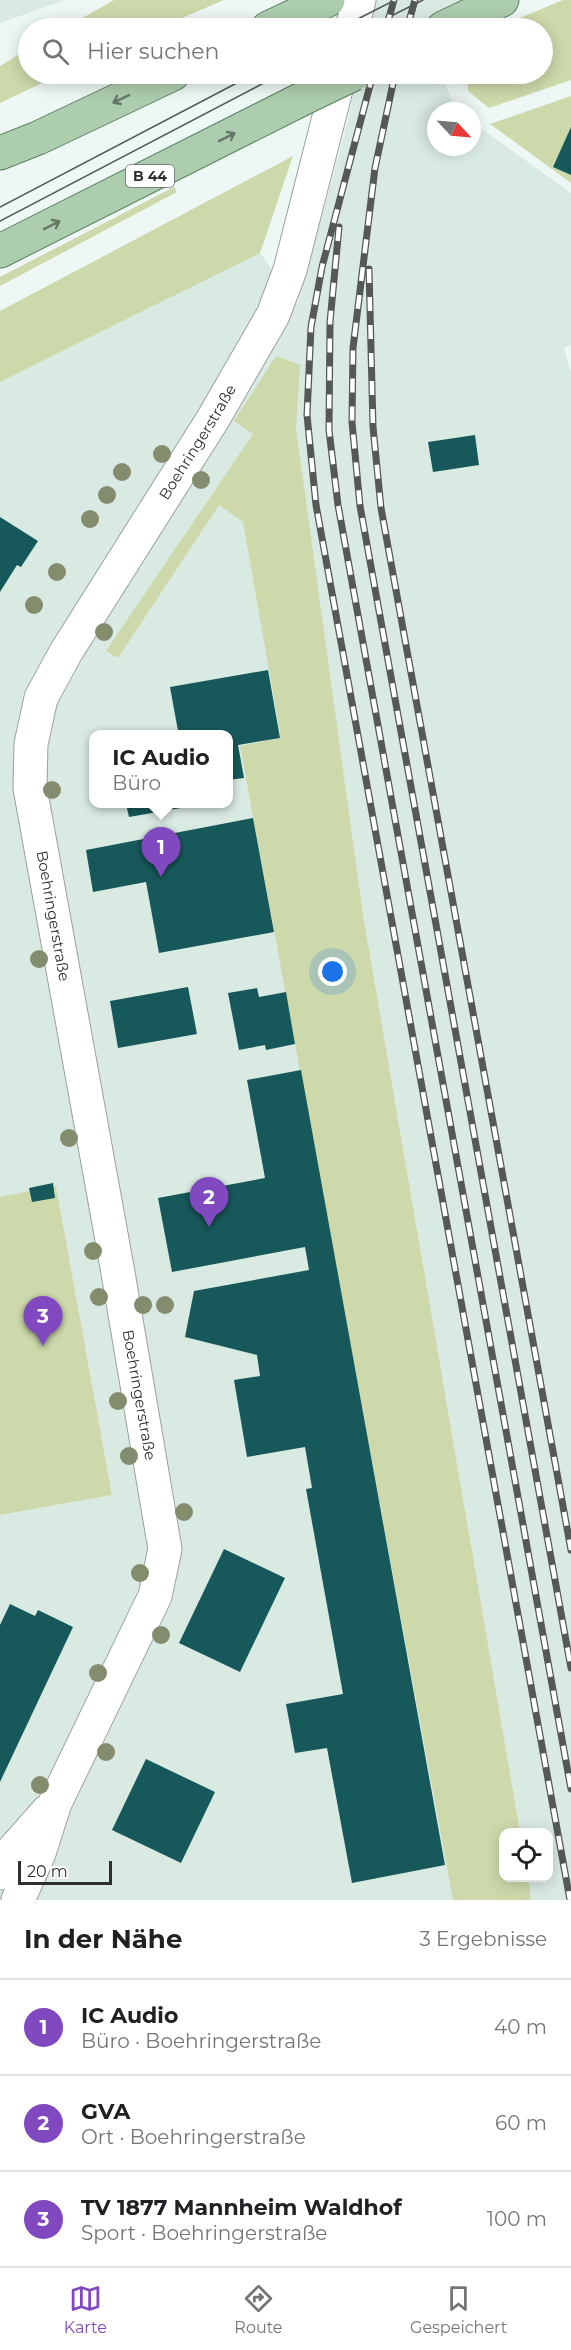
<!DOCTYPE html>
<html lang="de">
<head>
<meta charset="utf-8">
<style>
	:root { --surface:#fff; --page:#f6f6f6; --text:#202124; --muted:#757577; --line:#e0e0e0; --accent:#8149c0 }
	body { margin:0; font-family:Montserrat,sans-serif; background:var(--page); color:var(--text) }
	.controls { position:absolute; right:18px; bottom:18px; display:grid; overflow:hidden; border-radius:12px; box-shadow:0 3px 15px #0003 }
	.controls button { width:54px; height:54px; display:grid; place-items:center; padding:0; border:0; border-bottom:2px solid var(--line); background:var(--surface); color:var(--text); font:30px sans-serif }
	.compass { position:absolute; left:427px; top:102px; width:54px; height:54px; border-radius:50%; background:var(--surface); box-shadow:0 3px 15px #0003; rotate:116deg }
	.scale { position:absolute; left:18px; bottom:15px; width:94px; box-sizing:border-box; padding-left:6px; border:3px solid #2c302e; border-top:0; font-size:16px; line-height:21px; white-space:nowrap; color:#2c302e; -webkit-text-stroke:4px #fff; paint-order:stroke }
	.you { position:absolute; left:333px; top:972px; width:21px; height:21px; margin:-15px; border:4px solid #fff; border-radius:50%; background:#1a73e8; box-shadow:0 0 0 9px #1a73e833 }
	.badge { display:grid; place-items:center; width:39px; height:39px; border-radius:50%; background:var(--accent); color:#fff; font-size:20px; font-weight:700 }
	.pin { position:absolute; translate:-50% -50px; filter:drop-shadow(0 2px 3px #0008) }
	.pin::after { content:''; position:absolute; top:32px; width:21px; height:18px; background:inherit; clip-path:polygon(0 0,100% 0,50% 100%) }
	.popup { position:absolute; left:89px; top:730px; width:144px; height:78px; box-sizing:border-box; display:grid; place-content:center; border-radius:12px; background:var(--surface); filter:drop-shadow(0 2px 4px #0005); font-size:20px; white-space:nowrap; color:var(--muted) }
	.popup b { font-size:22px; color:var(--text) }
	.popup::after { content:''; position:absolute; left:50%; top:100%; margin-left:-12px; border:12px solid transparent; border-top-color:var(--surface) }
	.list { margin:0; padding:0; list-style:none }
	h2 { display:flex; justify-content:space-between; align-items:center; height:78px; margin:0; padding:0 24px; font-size:26px }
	h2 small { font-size:20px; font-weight:400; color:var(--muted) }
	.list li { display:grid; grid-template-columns:39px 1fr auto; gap:18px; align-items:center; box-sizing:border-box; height:96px; padding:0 24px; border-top:2px solid var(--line) }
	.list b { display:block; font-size:22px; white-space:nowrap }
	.list p { margin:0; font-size:20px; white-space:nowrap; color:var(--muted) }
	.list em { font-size:20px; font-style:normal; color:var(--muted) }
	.icon { flex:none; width:33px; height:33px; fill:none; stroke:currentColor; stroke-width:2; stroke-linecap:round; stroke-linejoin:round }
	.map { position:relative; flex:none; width:571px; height:1900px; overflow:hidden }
	.search { position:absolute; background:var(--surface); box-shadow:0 3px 15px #0003; left:18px; right:18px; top:18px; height:66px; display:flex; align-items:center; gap:15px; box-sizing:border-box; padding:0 21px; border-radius:33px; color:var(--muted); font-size:22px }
	.sheet { height:366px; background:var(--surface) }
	nav { display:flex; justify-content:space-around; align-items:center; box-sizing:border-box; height:84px; border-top:2px solid var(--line); background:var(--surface); font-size:16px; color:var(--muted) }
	nav a { display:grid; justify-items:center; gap:3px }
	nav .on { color:var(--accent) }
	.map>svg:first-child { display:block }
</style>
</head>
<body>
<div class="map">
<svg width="571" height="1900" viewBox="0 0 571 1900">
	<rect width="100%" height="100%" fill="#edf7f3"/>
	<path fill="#d9eae3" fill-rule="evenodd" d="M0 0H65L0 23Z
		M375 0H467L460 28H368Z
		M358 74H449L446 85 454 106 459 111H436V147H472V122L571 193V345L564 348 571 373V1900H0V1515L112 1495 56 1187 0 1197V382L260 253 297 305 344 136ZM94 734H228V804H94ZM504 1832H548V1878H504Z"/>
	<path fill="#cdd9ab" d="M114 0H224L158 28H65Z
		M563 0H571V80L489 108 468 91 467 74H542V28H496Z
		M28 49V74H61L0 103V66Z
		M571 96V183L490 124Z
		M293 156 260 253 0 382V311Z
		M174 187 177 192 0 286V277Z
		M276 356 300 365 296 428 363 915 520 1832H504V1878H528L531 1900H453L240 746 281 738 243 522 219 505 118 658 106 651 253 434 234 421Z
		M56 1186 112 1495 0 1515V1197Z"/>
	<path fill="#17595a" d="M571 127V175L553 167Z
		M475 435 479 465 433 472 428 442Z
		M0 517 38 541 21 567 17 565 0 592Z
		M268 670 280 738 238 745 244 778 228 780V734H164L178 731 170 687Z
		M126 804H198V805L129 817Z
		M253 818 274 932 159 953 146 882 93 892 86 850Z
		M188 987 197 1034 118 1048 110 1001Z
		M257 988 259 997 286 992 295 1044 266 1050 265 1045 239 1050 228 993Z
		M301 1070 445 1865 352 1883 327 1748 295 1753 286 1704 343 1694 306 1489 312 1488 305 1447 247 1457 234 1380 260 1376 257 1355 185 1337 194 1291 309 1270 305 1247 172 1272 158 1198 265 1178 247 1080Z
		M53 1183 55 1198 32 1202 29 1188Z
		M224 1549 285 1578 240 1672 179 1643Z
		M10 1604 35 1616 38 1610 73 1627 0 1782V1625Z
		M146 1759 215 1792 181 1863 112 1830Z"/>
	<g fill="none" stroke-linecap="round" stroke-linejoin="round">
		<g stroke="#99a29e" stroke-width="35">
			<g id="minor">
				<path d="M352 28 359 0"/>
				<path d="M0 1873 8 1856 48 1811"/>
				<path id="s1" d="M18 1900 39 1853 55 1803 155 1596 165 1549 117 1267 30 788 31 744 41 698 66 652 213 419 273 315 290 270 340 74"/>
			</g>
		</g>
		<g stroke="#5c805f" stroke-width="35">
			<path id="major" d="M268 28 328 0
				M443 28 502 0
				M0 153 38 138 173 74
				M0 251 300 100"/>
		</g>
		<use href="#minor" stroke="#fff" stroke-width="33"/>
		<use href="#major" stroke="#adcdaf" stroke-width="33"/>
		<path stroke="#545956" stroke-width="1.5" d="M340 28 395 0
			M367 28 423 0
			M0 207 254 74
			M0 221 281 74"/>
		<g stroke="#545956" stroke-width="7">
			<path id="rail" d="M386 28 394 0
				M407 28 415 0
				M373 74 322 267 311 327 307 415 316 505 570 1900
				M395 74 375 168 353 348 352 422 360 506 571 1668
				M339 227 330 322 329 430 338 505 571 1789
				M369 269 373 427 381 508 571 1550"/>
		</g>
		<use href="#rail" stroke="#fff" stroke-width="4.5" stroke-dasharray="14" stroke-linecap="butt"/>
		<g stroke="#5c805f" stroke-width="35" stroke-linecap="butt">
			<path id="major-bridge" d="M300 100 354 74"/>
		</g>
		<use href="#major-bridge" stroke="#adcdaf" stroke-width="33"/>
	</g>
	<g fill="#838c6d">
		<circle cx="162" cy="454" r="9"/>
		<circle cx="122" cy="472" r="9"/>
		<circle cx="201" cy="480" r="9"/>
		<circle cx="107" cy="495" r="9"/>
		<circle cx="90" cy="519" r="9"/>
		<circle cx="57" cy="572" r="9"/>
		<circle cx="34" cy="605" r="9"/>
		<circle cx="104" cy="632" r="9"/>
		<circle cx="52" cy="790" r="9"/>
		<circle cx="39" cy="959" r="9"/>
		<circle cx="69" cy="1138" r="9"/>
		<circle cx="93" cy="1251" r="9"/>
		<circle cx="99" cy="1297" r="9"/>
		<circle cx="143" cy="1305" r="9"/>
		<circle cx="165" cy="1305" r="9"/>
		<circle cx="118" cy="1401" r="9"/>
		<circle cx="129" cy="1456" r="9"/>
		<circle cx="184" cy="1512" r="9"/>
		<circle cx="140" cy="1573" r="9"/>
		<circle cx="161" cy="1635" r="9"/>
		<circle cx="98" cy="1673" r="9"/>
		<circle cx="106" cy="1752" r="9"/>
		<circle cx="40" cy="1785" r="9"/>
	</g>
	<defs><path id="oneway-shaft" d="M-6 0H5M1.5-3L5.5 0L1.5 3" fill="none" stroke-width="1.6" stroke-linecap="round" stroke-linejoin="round" transform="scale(1.5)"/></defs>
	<g stroke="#667768">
		<use href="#oneway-shaft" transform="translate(121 99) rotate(155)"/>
		<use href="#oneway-shaft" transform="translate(227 137) rotate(-27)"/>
		<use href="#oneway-shaft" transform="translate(52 225) rotate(-27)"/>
	</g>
	<g text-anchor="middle" stroke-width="6" stroke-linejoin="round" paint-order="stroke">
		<rect fill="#fff" stroke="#6b6e6d" stroke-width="1.5" x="126" y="165" width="48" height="22" rx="4.5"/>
		<g font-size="14" font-weight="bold" fill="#2c302e">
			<text x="150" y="181">B 44</text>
		</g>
		<g font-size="15" fill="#2c302e" stroke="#fff">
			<text dy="5" stroke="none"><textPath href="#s1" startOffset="1546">Boehringerstraße</textPath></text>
			<text transform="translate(53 916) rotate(80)" y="5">Boehringerstraße</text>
			<text transform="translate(139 1395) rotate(80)" y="5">Boehringerstraße</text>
		</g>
	</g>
</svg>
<div class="controls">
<button><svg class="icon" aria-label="locate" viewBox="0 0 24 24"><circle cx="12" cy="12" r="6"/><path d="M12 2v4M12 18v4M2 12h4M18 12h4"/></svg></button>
</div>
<svg class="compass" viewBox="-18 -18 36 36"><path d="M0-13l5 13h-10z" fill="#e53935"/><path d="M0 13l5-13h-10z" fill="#757577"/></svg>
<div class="scale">20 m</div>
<div class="you"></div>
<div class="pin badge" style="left:161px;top:877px">1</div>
<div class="popup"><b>IC Audio</b>Büro</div>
<div class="pin badge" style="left:209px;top:1227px">2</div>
<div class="pin badge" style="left:43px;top:1346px">3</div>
<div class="search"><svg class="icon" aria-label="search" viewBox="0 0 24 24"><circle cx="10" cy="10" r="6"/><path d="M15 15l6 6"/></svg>Hier suchen</div>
</div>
<section class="sheet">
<h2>In der Nähe<small>3 Ergebnisse</small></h2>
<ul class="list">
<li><span class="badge">1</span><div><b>IC Audio</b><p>Büro · Boehringerstraße</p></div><em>40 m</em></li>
<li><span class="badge">2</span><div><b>GVA</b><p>Ort · Boehringerstraße</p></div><em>60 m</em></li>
<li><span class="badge">3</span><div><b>TV 1877 Mannheim Waldhof</b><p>Sport · Boehringerstraße</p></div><em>100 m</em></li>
</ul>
</section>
<nav>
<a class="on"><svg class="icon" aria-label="map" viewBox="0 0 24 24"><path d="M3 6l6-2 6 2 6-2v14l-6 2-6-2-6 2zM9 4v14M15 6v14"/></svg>Karte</a>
<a><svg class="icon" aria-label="directions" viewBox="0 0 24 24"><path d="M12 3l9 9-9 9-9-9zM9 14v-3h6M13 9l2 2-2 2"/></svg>Route</a>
<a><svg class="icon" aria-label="saved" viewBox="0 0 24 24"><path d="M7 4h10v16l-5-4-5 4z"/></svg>Gespeichert</a>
</nav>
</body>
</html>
